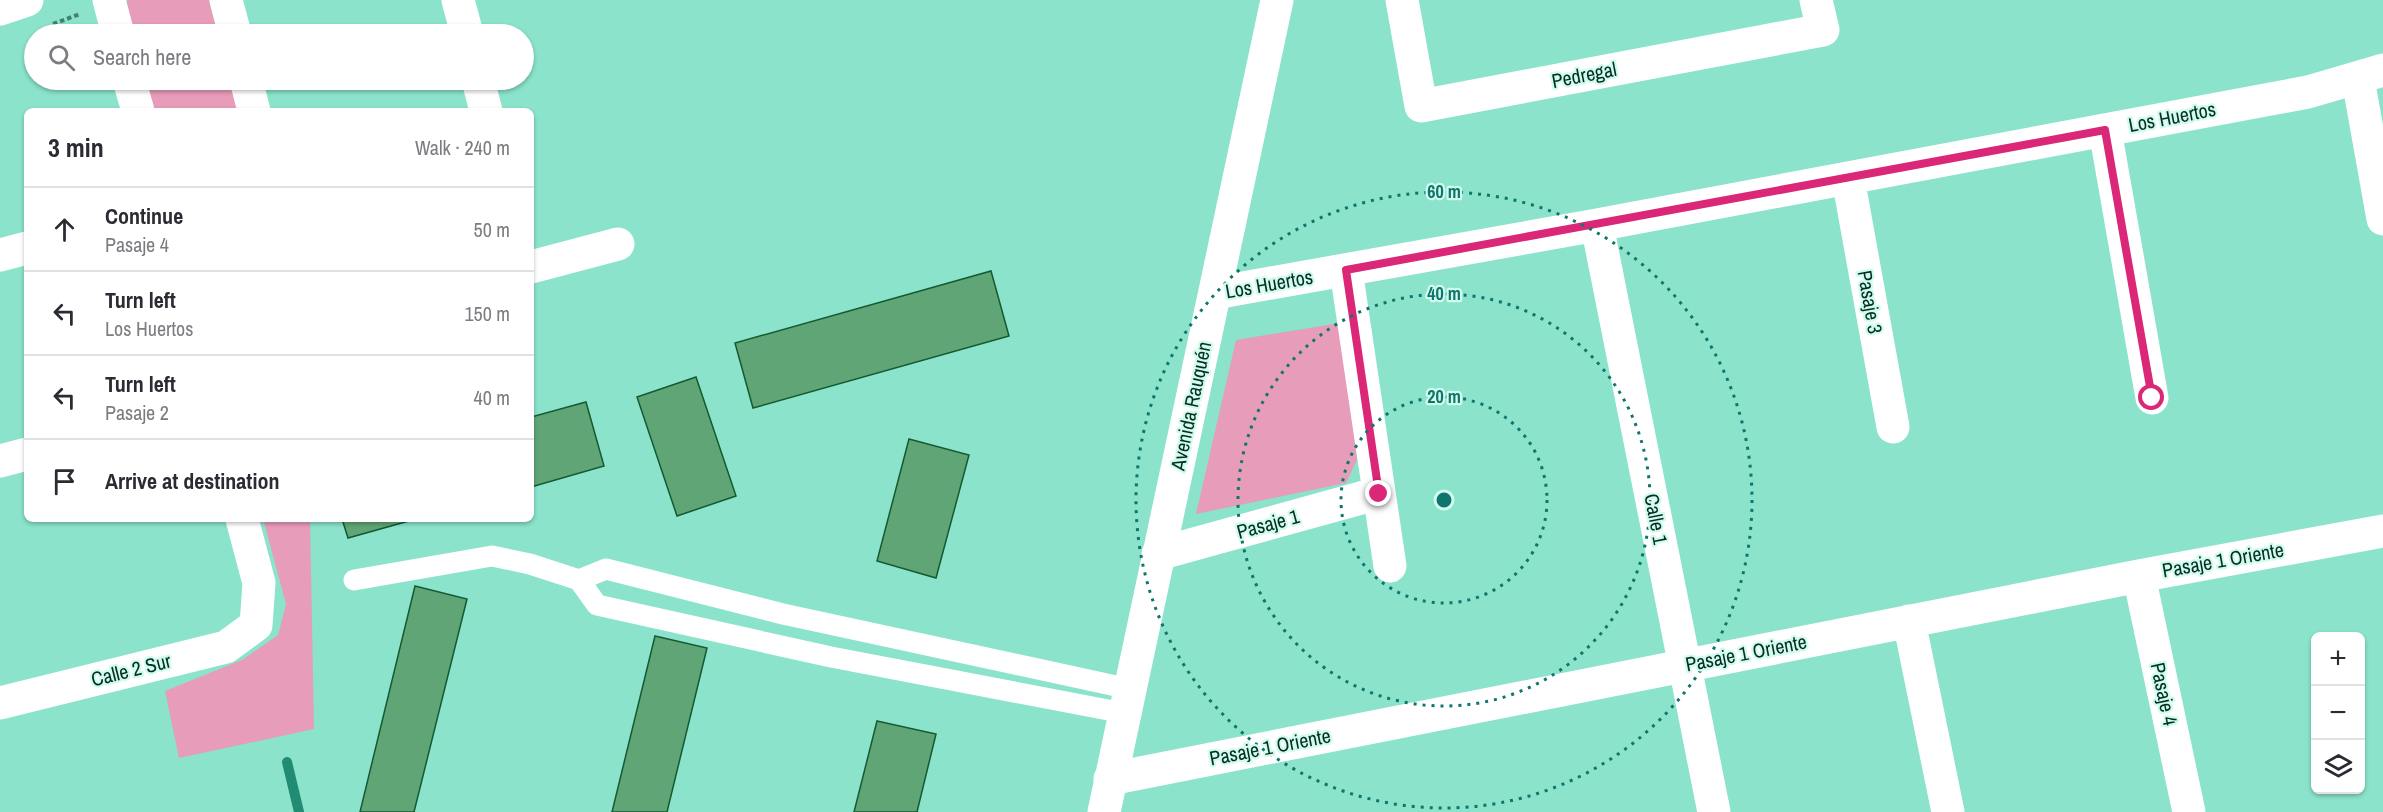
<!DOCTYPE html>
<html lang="en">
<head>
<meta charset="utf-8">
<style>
	:root { --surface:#fff; --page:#f2f2f3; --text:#2b2b33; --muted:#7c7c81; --line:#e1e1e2 }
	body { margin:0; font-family:"Archivo Narrow",sans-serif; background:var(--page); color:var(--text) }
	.controls { position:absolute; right:18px; bottom:18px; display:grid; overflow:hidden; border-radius:9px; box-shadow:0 2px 4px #0004 }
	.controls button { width:54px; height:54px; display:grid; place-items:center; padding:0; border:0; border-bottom:2px solid var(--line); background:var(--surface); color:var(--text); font:30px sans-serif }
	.stop { position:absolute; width:18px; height:18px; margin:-14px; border:4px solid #db2777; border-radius:50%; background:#fff }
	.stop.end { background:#db2777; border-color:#fff; box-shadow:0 2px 6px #0008 }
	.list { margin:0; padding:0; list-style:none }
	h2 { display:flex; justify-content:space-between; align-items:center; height:78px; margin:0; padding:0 24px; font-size:26px }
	h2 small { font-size:20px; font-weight:400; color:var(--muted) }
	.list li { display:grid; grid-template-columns:39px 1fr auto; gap:18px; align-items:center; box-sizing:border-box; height:84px; padding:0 24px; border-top:2px solid var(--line) }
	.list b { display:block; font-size:22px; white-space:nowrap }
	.list p { margin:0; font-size:20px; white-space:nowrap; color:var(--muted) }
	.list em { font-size:20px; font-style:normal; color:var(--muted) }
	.icon { flex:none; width:33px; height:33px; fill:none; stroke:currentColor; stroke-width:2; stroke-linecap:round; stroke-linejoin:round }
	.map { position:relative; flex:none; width:2383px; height:812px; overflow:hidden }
	.search { position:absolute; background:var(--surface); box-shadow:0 2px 4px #0004; left:24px; top:24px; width:510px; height:66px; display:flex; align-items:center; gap:15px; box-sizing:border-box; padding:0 21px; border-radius:33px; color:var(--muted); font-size:22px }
	.panel { position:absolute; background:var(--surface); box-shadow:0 2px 4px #0004; left:24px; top:108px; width:510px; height:414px; border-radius:9px }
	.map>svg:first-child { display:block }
</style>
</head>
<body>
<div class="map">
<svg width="2383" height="812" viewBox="0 0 2383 812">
	<rect width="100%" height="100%" fill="#8ae3ca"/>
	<path fill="#e79cba" d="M129 0H209L218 34H134L126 2Z
		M146 80H231L239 111H155Z
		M1340 323 1357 460 1346 483 1196 514 1236 340Z
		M263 519H310L314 729 179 758 165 691 242 660 278 635 286 604Z"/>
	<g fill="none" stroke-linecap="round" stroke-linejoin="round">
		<path stroke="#218b73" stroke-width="10" d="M287 762 299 812"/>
	</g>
	<path fill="#5fa576" stroke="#145a32" stroke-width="1.5" d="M991 271 1009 336 753 408 735 343Z
		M696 377 736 496 677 516 637 397Z
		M586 402 604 466 531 487V417Z
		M909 439 969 455 936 578 877 561Z
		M342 519H416L348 538Z
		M415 586 467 599 414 812H360Z
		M655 636 707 648 667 812H612Z
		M877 721 936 734 917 812H854Z"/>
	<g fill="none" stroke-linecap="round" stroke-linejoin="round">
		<path stroke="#428170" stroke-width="4" stroke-dasharray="4.5 3" stroke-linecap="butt" d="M53 24 80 14"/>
		<path stroke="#fff" stroke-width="21" d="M354 580 492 556 530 564 579 580 597 605 831 657 1124 713
			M579 580 606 569 783 614 1130 689"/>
		<path stroke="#fff" stroke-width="33" d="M109 0 118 34
			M226 0 235 34
			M458 0 467 34
			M1402 0 1421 106 1823 30 1816 0
			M0 9 27 0
			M2358 79 2383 219
			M129 80 138 111
			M246 80 254 111
			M478 80 486 111
			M2105 130 2152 398
			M1848 178 1893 427
			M1597 225 1714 812
			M0 255 27 248
			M531 267 618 244
			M1346 270 1390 566
			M1215 293 1597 225 2308 92 2383 70
			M0 461 27 454
			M1158 554 1379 493
			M2139 576 2189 812
			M1909 621 1948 812
			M0 703 226 647 256 625 259 583 242 519
			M1110 779 2139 576 2383 531"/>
		<path stroke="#fff" stroke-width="33" d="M1104 812 1277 0"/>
	</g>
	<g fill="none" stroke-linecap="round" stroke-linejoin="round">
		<path stroke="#db2777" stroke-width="8" d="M1379 494 1346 270 2105 130 2152 398"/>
	</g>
	<g fill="none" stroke="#0f766e" stroke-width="3" stroke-dasharray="3 6">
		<circle cx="1444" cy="500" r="103"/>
		<circle cx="1444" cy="500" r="206"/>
		<circle cx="1444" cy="500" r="308"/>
	</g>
	<g text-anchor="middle" stroke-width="4.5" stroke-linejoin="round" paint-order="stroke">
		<g font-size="20" fill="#052e24" stroke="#d0fbed">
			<text transform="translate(1584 75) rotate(-11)" y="7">Pedregal</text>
			<text transform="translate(2172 117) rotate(-11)" y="7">Los Huertos</text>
			<text transform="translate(1269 284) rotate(-10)" y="7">Los Huertos</text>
			<text transform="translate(1870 302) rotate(80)" y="7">Pasaje 3</text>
			<text transform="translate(1191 406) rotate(-78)" y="7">Avenida Rauquén</text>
			<text transform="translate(1656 519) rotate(79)" y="7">Calle 1</text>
			<text transform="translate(1268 524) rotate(-15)" y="7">Pasaje 1</text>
			<text transform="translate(2223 560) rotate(-10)" y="7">Pasaje 1 Oriente</text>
			<text transform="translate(1746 653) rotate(-11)" y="7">Pasaje 1 Oriente</text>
			<text transform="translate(131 670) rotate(-14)" y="7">Calle 2 Sur</text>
			<text transform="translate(2164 694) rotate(78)" y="7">Pasaje 4</text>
			<text transform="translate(1270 747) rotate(-11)" y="7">Pasaje 1 Oriente</text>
		</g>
	</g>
	<circle cx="1444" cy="500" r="9" fill="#0f766e" stroke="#d0fbed" stroke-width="3"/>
	<g font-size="18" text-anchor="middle" font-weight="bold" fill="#0f766e" stroke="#d0fbed" stroke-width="4.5" stroke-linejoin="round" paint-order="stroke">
		<text x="1444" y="198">60 m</text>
		<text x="1444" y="300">40 m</text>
		<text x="1444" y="403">20 m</text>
	</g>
</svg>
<div class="controls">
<button>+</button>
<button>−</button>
<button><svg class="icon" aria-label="layers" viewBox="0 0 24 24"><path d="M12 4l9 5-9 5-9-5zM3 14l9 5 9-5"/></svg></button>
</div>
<div class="stop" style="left:2152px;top:398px"></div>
<div class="stop end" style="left:1379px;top:494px"></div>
<div class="search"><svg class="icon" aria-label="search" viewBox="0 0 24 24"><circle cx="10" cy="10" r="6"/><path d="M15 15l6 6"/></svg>Search here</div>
<section class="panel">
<h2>3 min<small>Walk · 240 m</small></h2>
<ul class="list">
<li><svg class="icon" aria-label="ahead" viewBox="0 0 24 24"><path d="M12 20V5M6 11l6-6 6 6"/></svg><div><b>Continue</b><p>Pasaje 4</p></div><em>50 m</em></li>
<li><svg class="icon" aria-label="left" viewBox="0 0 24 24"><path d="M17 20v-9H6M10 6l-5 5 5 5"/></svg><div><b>Turn left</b><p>Los Huertos</p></div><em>150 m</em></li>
<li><svg class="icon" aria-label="left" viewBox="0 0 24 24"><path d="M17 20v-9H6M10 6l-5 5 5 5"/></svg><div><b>Turn left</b><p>Pasaje 2</p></div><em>40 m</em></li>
<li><svg class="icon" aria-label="arrive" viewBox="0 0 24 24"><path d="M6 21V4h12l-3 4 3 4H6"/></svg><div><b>Arrive at destination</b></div></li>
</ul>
</section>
</div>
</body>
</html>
